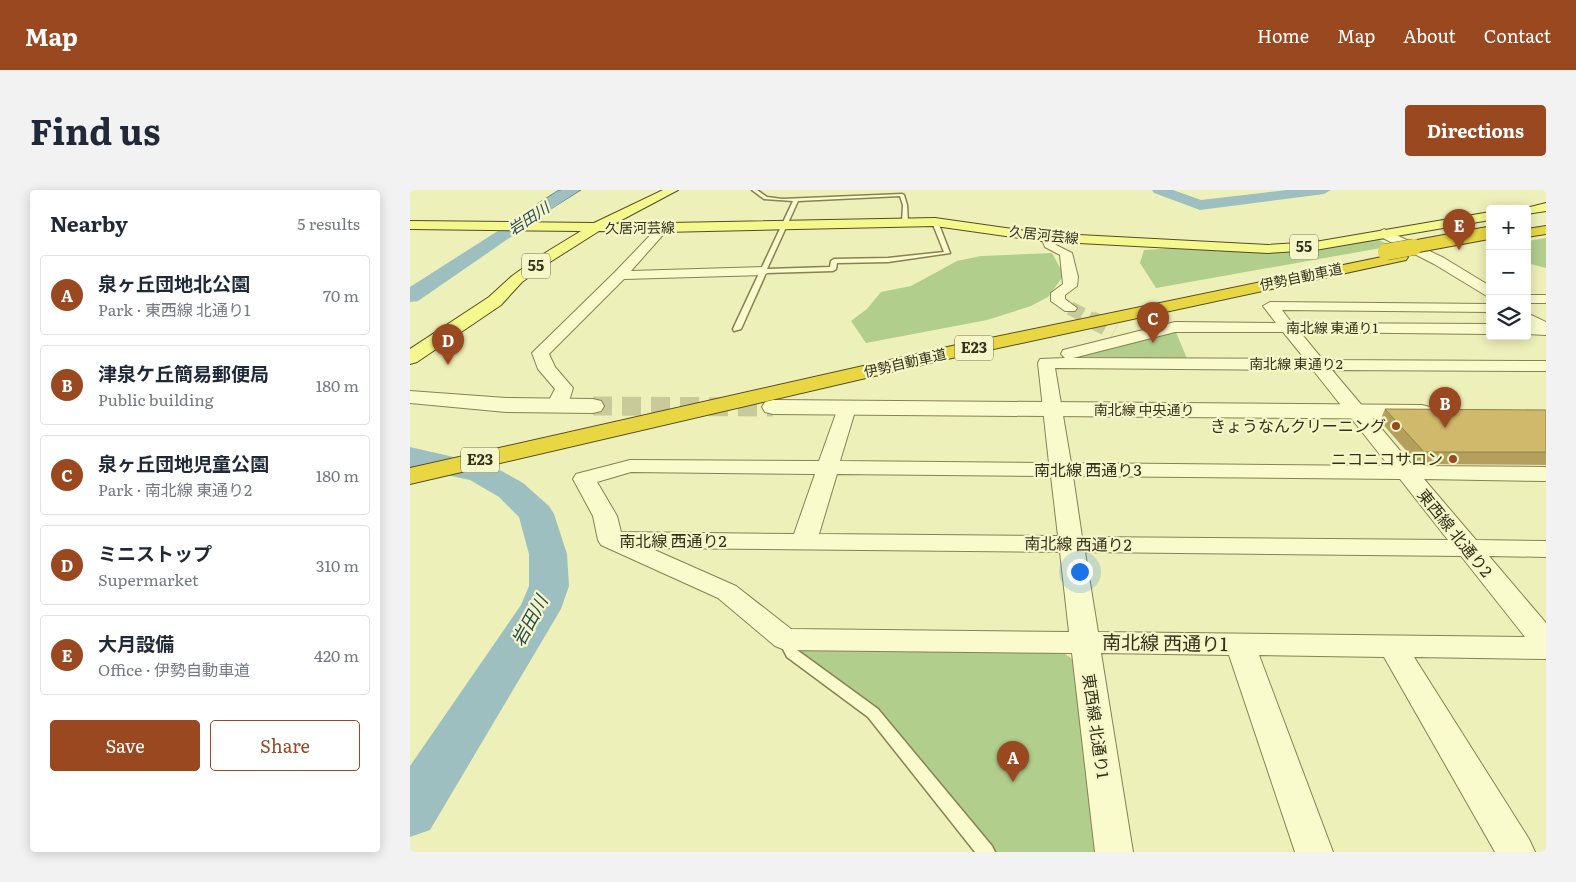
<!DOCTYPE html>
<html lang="en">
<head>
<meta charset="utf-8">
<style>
	:root { --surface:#fff; --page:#f2f2f3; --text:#1f2937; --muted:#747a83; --line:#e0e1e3; --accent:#9a4820 }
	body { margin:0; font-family:Literata,"Noto Sans JP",serif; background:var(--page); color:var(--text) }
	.controls { position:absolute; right:15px; top:15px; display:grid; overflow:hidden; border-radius:5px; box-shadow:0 2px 12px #0003 }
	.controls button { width:45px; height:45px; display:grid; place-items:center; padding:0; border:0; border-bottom:1px solid var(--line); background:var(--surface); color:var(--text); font:25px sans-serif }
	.you { position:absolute; left:669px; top:381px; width:18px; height:18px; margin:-12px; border:4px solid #fff; border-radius:50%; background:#1a73e8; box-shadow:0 0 0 8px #1a73e833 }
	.badge { display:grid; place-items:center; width:32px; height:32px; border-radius:50%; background:var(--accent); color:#fff; font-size:16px; font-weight:700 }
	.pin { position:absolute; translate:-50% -41px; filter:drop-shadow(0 1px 2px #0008) }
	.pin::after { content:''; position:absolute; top:26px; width:18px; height:15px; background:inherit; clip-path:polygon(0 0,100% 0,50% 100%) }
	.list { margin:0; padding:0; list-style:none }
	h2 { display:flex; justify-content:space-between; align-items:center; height:65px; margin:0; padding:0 20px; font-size:21px }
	h2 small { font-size:16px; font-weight:400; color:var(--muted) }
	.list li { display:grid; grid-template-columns:32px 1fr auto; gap:15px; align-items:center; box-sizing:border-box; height:80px; margin:0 10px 10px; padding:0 10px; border:1px solid var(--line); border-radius:5px }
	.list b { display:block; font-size:19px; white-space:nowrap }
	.list p { margin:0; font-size:16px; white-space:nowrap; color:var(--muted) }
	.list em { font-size:16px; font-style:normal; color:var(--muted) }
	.actions { display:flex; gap:10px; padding:15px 20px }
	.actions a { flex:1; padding:11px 0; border:1px solid var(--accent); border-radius:5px; text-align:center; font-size:18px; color:var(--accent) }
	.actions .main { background:var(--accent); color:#fff }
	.icon { flex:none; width:28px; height:28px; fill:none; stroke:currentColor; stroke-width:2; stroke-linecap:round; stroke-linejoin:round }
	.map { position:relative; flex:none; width:1136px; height:662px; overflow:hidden; border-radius:5px }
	header { display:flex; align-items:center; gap:30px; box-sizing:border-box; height:70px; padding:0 25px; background:var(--accent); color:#fff }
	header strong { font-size:24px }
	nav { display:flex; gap:28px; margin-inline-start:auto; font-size:18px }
	.intro { display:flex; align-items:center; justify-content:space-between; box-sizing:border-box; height:120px; padding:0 30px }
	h1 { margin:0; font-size:35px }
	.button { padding:12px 22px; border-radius:5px; background:var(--accent); color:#fff; font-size:18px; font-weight:700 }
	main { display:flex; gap:30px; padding:0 30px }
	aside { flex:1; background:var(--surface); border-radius:5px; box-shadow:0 2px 12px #0003 }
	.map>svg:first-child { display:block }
</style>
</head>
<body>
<header>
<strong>Map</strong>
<nav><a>Home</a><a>Map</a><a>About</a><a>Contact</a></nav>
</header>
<div class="intro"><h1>Find us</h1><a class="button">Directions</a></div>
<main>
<aside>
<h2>Nearby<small>5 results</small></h2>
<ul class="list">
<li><span class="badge">A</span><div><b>泉ヶ丘団地北公園</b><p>Park · 東西線 北通り1</p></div><em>70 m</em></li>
<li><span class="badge">B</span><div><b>津泉ケ丘簡易郵便局</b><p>Public building</p></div><em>180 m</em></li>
<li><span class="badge">C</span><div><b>泉ヶ丘団地児童公園</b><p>Park · 南北線 東通り2</p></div><em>180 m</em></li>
<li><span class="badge">D</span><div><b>ミニストップ</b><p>Supermarket</p></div><em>310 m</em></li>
<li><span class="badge">E</span><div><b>大月設備</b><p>Office · 伊勢自動車道</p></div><em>420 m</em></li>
</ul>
<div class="actions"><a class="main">Save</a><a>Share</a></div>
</aside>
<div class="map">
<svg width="1136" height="662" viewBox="0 0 1136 662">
	<rect width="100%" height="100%" fill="#eef0b9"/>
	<path fill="#b1ce8d" d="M964 48 982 56 746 98 730 73 734 60C782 56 829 63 877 62 906 61 936 53 964 48Z
		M1136 48V78L1117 73V51Z
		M642 63 654 85 638 107 621 116 577 130 456 153 441 131 457 119 471 102 501 96 547 71 571 66Z
		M765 140 778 171 668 170 665 166Z
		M388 458 651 461 665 471 689 662H583L467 522 425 487 386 463Z"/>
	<path fill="#9ebfc0" stroke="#668a8e" d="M149 0H171L125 29 130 16 125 15Z"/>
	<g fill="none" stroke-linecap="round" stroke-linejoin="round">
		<path fill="#9ebfc0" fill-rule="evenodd" d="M152 0H169L8 111 0 112V97Z
			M742 0H763L791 10 877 0H921L914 4 790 20 744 3Z
			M0 257 83 276 113 293 139 316 144 324 157 364 159 396 151 419 20 640 0 647V576L111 415 119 396V364L109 327 89 307 60 290 0 277Z"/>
		<path stroke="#c9ca99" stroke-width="14" stroke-dasharray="14 7" stroke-linecap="butt" d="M660 118 683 130"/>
		<path stroke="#c9ca99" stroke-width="17" stroke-dasharray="17 9" stroke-linecap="butt" d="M681 129 704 142"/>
		<path stroke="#c9ca99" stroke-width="19" stroke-dasharray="19 10" stroke-linecap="butt" d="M183 216 363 217"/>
		<g stroke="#878153" stroke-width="3">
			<path id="service" d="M342 0H347L357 7 372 9 492 4 494 5 497 15 498 32 495 34 492 32 493 15 490 6 388 11 357 79 420 77 421 71 424 69 478 68 534 62 522 32 525 30 528 32 540 63 478 72 427 73 426 79 423 81 356 83 331 139 324 141 323 139 383 11 354 9Z
				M375 444 380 445 387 460 468 519 582 656 585 662H565L458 527 377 467 368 449 370 445Z"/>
		</g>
		<g stroke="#878153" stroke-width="2">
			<path id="minor" d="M253 35 259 38 221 81 354 77 361 81 354 85 214 89 139 164 145 177 163 198 160 208 152 220H138L136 216 145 199 128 179 122 163 205 82 249 36Z
				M637 44 641 45 646 55 662 63 668 87 667 96 655 105V109L667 118 665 121H655L641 111V103L653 94 650 65 635 57 631 47Z
				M1117 105H1136V113H1117Z
				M860 112 1080 114V122L872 120 882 133 1080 134V144L890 142 913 170 1136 171V181L922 180 1003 276 1136 277V291L1014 289 1066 350 1136 351V367L1079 366 1136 433V469L1004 467 1119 649 1125 662H1085L974 467 849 465 923 662H885L819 465 691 463 723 662H685L662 463 375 460 365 456 308 408 191 355 188 350 183 326 163 289 166 284 220 270 409 271 428 218 430 214H444L446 218 430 271 639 273 628 173 630 169 655 168 651 164 653 160 765 132 866 133 853 116ZM765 142H873L895 169 663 168ZM645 178 903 180 979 276 661 273ZM221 282 405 284 384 344 211 342 207 326 187 292ZM427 284 641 286 648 346 409 344ZM663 286 990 289 1038 350 672 347ZM240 358 650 362 659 442 381 439 326 396ZM675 362 1051 366 1115 447 688 442Z
				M1117 134 1136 135V145L1117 144Z"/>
		</g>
		<g stroke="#878153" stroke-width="2">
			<path id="tertiary" d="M974 39 1034 68 1080 96V108L1024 74 969 46 967 43Z
				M1117 123 1136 132V145L1117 136Z
				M0 201 96 208 183 209 191 211 194 216 191 221 183 223 96 222 0 213Z
				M363 210 1012 215 1020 217 1023 222 1020 227 1012 229 363 224 355 222 352 217 355 212Z"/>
		</g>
		<g stroke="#544c28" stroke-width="2">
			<path id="primary" d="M253 0H268L204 34 525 28 631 43 858 55 905 52 1080 22V30L905 60 858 63 631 51 525 36 253 42 189 41 140 72 112 92 91 115 7 172 0 174V159L79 107 102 86 130 66 171 41 0 39V31L184 33Z
				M1136 13V21L1117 24V19H1112Z"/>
		</g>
		<g stroke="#544c28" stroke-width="2">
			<path id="motorway" d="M1136 36V44L1117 47V39Z
				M991 63 998 67 996 70 542 168 0 294V278L542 156Z"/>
		</g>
		<use href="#service" fill="#f9fbcd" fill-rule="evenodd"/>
		<use href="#minor" fill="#f9fbcd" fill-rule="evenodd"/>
		<use href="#tertiary" fill="#f9fbcd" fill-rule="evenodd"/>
		<use href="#primary" fill="#f5f88d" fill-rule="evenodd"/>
		<use href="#motorway" fill="#e8d742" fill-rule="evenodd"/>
		<g stroke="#544c28" stroke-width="14" stroke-linecap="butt">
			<path id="motorway-bridge-far1" d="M997 58 1078 43"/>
		</g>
		<g stroke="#544c28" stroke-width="17" stroke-linecap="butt">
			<path id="motorway-bridge" d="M976 62 1004 57"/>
		</g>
		<use href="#motorway-bridge-far1" stroke="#e8d742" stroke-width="12"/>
		<use href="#motorway-bridge" stroke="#e8d742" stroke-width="16"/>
	</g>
	<path fill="#b49f5d" d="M975 219 1136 220V275L1008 274 970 231Z"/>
	<path fill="#d1b96c" stroke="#92824c" d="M975 219 1136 220V262H1014Z"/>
	<g fill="#9a4820" stroke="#f5f7c9" stroke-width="2">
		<circle cx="986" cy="236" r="5"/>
		<circle cx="1043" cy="269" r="5"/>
	</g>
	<g text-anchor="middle" stroke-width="4.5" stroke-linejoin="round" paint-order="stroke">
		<g font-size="14" fill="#353019" stroke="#f5f7c9">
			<text transform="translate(230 38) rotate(-1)" y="5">久居河芸線</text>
			<text transform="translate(634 45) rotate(6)" y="5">久居河芸線</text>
			<text transform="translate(891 87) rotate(-12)" y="5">伊勢自動車道</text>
			<text x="922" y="143">南北線 東通り1</text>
			<text transform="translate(495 173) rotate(-13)" y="5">伊勢自動車道</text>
			<text x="886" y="179">南北線 東通り2</text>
			<text x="734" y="225">南北線 中央通り</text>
		</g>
		<g font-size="15" font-style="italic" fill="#274956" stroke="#f5f7c9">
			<text transform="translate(119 29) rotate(-33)" y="5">岩田川</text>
		</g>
		<g fill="#f5f7c9" stroke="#6f6c4e" stroke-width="1">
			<rect x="880" y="44.5" width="28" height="25" rx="4"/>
			<rect x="112" y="63.5" width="28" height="25" rx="4"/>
			<rect x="545" y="145.5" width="38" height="25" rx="4"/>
			<rect x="51" y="257.5" width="38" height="25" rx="4"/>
		</g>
		<g font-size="15" font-weight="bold" fill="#353019">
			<text x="894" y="62">55</text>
			<text x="126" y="81">55</text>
			<text x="564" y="163">E23</text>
			<text x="70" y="275">E23</text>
		</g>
		<g font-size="16" fill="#353019" stroke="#f5f7c9" text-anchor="end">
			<text x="976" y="242">きょうなんクリーニング</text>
			<text x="1033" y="275">ニコニコサロン</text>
		</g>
		<g font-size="16" fill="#353019" stroke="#f5f7c9">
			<text x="678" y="286">南北線 西通り3</text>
			<text transform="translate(1045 343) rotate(51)" y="6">東西線 北通り2</text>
			<text x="263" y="357">南北線 西通り2</text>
			<text transform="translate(668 354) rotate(1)" y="6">南北線 西通り2</text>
			<text transform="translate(686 536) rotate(82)" y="6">東西線 北通り1</text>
		</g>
		<g font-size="18" font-style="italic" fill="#274956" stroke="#f5f7c9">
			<text transform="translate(120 431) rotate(-61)" y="6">岩田川</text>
		</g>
		<g font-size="19" fill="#353019" stroke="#f5f7c9">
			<text transform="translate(755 453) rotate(1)" y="7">南北線 西通り1</text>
		</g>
	</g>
</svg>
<div class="controls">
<button>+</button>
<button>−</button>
<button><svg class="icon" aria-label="layers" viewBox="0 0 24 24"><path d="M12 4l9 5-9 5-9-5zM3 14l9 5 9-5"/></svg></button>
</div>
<div class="you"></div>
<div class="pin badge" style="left:603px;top:592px">A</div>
<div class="pin badge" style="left:1035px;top:238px">B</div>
<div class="pin badge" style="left:743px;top:153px">C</div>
<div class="pin badge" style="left:38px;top:175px">D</div>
<div class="pin badge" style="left:1049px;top:60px">E</div>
</div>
</main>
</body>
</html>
